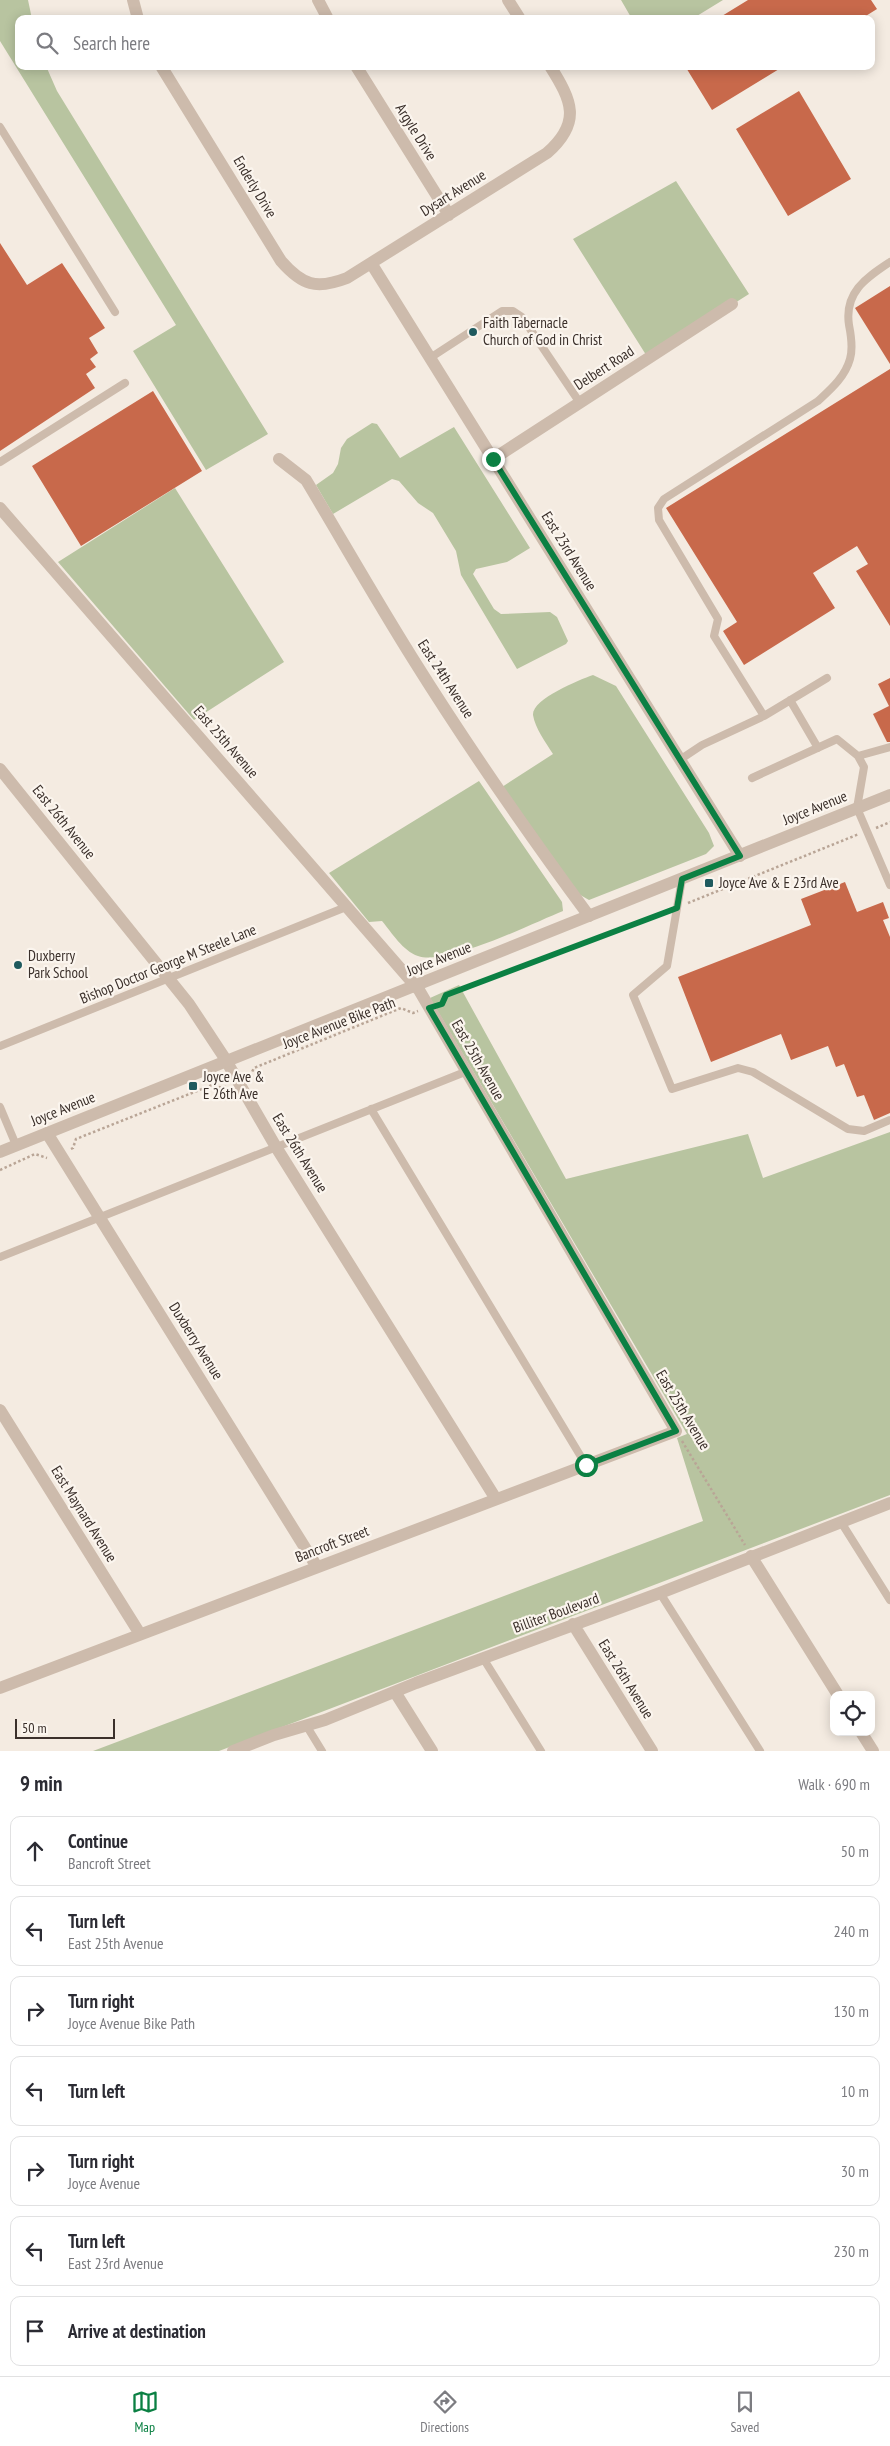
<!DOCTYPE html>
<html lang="en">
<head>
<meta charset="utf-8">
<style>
	:root { --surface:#fff; --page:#f7f7f7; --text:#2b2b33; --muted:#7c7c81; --line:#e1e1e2; --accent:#0b8043 }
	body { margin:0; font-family:"PT Sans Narrow",sans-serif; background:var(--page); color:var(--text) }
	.controls { position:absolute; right:15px; bottom:15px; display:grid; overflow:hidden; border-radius:10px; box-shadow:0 2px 12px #0003 }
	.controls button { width:45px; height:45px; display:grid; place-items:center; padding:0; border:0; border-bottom:1px solid var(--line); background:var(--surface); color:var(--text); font:25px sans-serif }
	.scale { position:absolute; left:15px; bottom:12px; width:100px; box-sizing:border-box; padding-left:5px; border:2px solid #3b302b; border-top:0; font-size:14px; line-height:18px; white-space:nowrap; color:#3b302b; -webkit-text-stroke:4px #fbf5ee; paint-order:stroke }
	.stop { position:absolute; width:15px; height:15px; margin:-11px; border:4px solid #0b8043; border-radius:50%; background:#fff }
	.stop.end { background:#0b8043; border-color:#fff; box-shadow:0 1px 5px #0008 }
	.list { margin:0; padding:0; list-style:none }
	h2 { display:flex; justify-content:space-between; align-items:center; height:65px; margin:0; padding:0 20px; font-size:21px }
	h2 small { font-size:16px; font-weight:400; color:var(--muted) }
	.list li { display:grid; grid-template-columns:32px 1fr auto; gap:15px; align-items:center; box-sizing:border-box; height:70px; margin:0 10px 10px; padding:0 10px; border:1px solid var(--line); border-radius:10px }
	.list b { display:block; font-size:19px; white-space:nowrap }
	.list p { margin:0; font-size:16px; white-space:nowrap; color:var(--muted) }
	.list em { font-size:16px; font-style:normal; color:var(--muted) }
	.icon { flex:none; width:28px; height:28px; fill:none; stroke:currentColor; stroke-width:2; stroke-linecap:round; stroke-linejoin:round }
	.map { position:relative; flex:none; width:890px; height:1751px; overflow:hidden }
	.search { position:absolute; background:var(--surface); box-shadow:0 2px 12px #0003; left:15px; right:15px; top:15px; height:55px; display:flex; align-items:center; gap:12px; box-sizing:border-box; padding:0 18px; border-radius:10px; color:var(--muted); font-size:19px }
	.sheet { height:625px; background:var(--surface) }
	nav { display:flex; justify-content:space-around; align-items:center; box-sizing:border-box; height:70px; border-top:1px solid var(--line); background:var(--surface); font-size:14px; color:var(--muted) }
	nav a { display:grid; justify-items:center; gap:2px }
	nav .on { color:var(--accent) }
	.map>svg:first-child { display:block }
</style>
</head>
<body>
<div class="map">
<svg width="890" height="1751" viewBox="0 0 890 1751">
	<rect width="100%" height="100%" fill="#f4ebe1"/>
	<path fill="#b8c4a0" d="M0 0H28L32 19H19V66H46L57 91 268 434 206 470 133 351 176 325 0 41Z
		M621 0H723L692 19H632Z
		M676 181 749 294 648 358 573 239Z
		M372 423 377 424 400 458 454 427 530 548 507 562 476 569 473 574 494 609 501 614 550 612 557 617 568 641 566 644 517 669 461 575 456 551 433 513 418 503 399 481 392 479 333 514 316 485 333 473 338 464 341 448 347 439Z
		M175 488 284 662 194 720 58 562Z
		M593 675 616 686 709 833 714 846 706 854 589 900 575 892 502 787 553 754C546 743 535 728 533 715 532 699 579 680 593 675Z
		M479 781 562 902 563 911C533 923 447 966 418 956 403 951 392 933 382 921L369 922 329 873Z
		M459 985 566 1179 748 1134 763 1178 890 1132V1495L219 1751H93L703 1521 677 1438 687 1434 430 998Z"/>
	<path fill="#c8694b" d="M748 0H871L877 9 861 19H717Z
		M685 66H784L712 110Z
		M799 91 851 179 788 216 736 129Z
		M0 243 27 285 62 263 105 328 89 338 98 353 90 359 96 367 86 374 95 388 0 451Z
		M890 286V364L855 308Z
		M890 369V626L856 571 868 564 857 546 813 573 835 608 744 665 723 631 737 622 666 508Z
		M153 391 202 471 81 546 32 466Z
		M890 678V742H887L873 714 889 706 878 684Z
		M845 882 857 912 883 902 889 918 883 920 890 937V1113L874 1120 864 1095 857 1097 844 1064 836 1067 828 1046 791 1060 781 1034 711 1062 678 977 811 925 801 899Z"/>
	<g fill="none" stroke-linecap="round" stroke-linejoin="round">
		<path stroke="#b9a596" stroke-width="2.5" stroke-dasharray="2.5 2.5" stroke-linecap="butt" d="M876 828 890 822
			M688 903 859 834
			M440 1004 446 995 666 911
			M250 1076 254 1068 401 1008 413 1013 418 1011
			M71 1149 73 1148 76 1139 212 1085 222 1088 227 1086
			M0 1170 35 1154 47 1158
			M682 1441 745 1545"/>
		<path stroke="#cdbbac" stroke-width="8" d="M0 127 115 312
			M430 358 502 311H513L522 317 580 403
			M0 462 125 383
			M790 700 818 748
			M764 716 827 678
			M858 756 890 747
			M681 759 702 745 764 716 714 636 718 619 659 520 658 508 664 499 818 401C831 389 845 377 850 359 853 349 851 335 849 325 844 292 866 278 890 262
			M752 778 837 739 858 756 864 767 857 808 890 885
			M682 879 667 966 633 995 672 1089 738 1068 753 1072 848 1129 864 1131 890 1120
			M0 1046 346 907
			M0 1107 16 1145
			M371 1109 586 1465
			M0 1257 465 1072
			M841 1522 890 1600
			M660 1593 760 1751
			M483 1658 541 1751
			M306 1725 322 1751"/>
		<path stroke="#cdbbac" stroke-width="12" d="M133 0 138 19
			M318 0 328 19
			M508 0 520 19
			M161 66 281 261C302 285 316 290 347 278L547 153C582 122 572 101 550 66
			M356 66 449 215
			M371 263 740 856
			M279 459 306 480C342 540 376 600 413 659 468 747 527 832 589 916
			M493 459 732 304
			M0 508 419 990 676 1431 0 1688
			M0 769 189 1004 224 1057 276 1147 496 1499
			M47 1133 317 1567
			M0 1410 140 1634
			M751 1556 838 1695
			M573 1624 652 1751
			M395 1692 432 1751
			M861 1732 873 1751
			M233 1751 274 1735 325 1720 416 1683 660 1593 890 1503"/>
		<path stroke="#cdbbac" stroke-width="12" d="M0 1152 890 795"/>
	</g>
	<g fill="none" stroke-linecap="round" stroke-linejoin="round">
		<path stroke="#0b8043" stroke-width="6" d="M493 459 740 856 682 879 677 908 446 995 442 1004 429 1008 676 1431 586 1465"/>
	</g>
	<g fill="#1f5a5e" stroke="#fbf5ee" stroke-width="2">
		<circle cx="473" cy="332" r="5"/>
		<rect x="704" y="878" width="10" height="10" rx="2.5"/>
		<circle cx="18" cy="965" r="5"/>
		<rect x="188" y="1081" width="10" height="10" rx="2.5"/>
	</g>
	<g text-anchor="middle" stroke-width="4.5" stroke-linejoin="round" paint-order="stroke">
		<g font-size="15" fill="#3b302b" stroke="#fbf5ee">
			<text transform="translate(416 132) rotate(58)" y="5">Argyle Drive</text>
			<text transform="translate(255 187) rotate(59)" y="5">Enderly Drive</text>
			<text transform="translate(453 193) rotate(-32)" y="5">Dysart Avenue</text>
			<text transform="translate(604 368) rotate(-33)" y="5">Delbert Road</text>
			<text transform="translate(569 551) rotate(58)" y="5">East 23rd Avenue</text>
			<text transform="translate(446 679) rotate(57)" y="5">East 24th Avenue</text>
			<text transform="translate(226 742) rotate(49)" y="5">East 25th Avenue</text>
			<text transform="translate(815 808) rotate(-22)" y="5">Joyce Avenue</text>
			<text transform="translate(64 822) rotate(51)" y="5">East 26th Avenue</text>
			<text transform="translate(439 959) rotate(-22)" y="5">Joyce Avenue</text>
			<text transform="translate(168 964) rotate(-22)" y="5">Bishop Doctor George M Steele Lane</text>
			<text transform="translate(339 1023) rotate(-21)" y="5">Joyce Avenue Bike Path</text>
			<text transform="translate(478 1060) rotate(60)" y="5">East 25th Avenue</text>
			<text transform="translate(63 1109) rotate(-22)" y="5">Joyce Avenue</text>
			<text transform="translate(300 1153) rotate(58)" y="5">East 26th Avenue</text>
			<text transform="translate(196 1341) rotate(58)" y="5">Duxberry Avenue</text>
			<text transform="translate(683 1410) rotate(59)" y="5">East 25th Avenue</text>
			<text transform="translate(84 1514) rotate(58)" y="5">East Maynard Avenue</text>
			<text transform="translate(332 1544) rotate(-21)" y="5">Bancroft Street</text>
			<text transform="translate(556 1613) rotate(-20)" y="5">Billiter Boulevard</text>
			<text transform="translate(626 1679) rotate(58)" y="5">East 26th Avenue</text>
		</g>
		<g font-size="15" fill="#3b302b" stroke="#fbf5ee" text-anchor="start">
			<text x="483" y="328">Faith Tabernacle<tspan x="483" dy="17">Church of God in Christ</tspan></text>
			<text x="719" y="888">Joyce Ave &amp; E 23rd Ave</text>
			<text x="28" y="961">Duxberry<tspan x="28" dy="17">Park School</tspan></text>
			<text x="203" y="1082">Joyce Ave &amp;<tspan x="203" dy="17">E 26th Ave</tspan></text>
		</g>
	</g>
</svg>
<div class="controls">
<button><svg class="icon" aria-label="locate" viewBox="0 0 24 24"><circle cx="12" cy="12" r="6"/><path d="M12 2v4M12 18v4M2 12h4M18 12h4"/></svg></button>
</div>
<div class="scale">50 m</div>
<div class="stop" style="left:586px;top:1465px"></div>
<div class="stop end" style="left:493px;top:459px"></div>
<div class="search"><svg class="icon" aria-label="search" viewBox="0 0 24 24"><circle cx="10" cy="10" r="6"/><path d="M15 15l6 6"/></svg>Search here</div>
</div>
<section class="sheet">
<h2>9 min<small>Walk · 690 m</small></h2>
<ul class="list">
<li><svg class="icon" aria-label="ahead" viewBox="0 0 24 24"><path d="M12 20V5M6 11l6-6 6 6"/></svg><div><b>Continue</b><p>Bancroft Street</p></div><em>50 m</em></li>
<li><svg class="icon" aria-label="left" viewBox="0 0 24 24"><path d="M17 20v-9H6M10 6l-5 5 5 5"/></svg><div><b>Turn left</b><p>East 25th Avenue</p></div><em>240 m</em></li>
<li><svg class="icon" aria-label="right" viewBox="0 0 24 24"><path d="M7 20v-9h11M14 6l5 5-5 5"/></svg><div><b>Turn right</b><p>Joyce Avenue Bike Path</p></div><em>130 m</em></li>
<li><svg class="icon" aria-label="left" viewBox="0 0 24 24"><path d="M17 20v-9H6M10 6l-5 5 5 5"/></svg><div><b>Turn left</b></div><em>10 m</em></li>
<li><svg class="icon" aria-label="right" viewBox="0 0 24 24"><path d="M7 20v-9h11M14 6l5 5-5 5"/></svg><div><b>Turn right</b><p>Joyce Avenue</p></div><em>30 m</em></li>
<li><svg class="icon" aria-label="left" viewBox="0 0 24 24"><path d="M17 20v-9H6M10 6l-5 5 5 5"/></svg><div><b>Turn left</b><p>East 23rd Avenue</p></div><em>230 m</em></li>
<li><svg class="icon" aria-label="arrive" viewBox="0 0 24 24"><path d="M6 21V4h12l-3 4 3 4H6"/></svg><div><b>Arrive at destination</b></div></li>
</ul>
</section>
<nav>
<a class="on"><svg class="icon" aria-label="map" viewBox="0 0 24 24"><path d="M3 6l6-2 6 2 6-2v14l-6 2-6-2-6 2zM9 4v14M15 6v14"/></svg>Map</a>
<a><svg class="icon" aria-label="directions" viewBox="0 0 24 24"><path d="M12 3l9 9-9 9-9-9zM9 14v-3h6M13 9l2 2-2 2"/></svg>Directions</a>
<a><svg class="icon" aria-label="saved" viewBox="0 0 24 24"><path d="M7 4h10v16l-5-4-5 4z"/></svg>Saved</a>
</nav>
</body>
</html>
